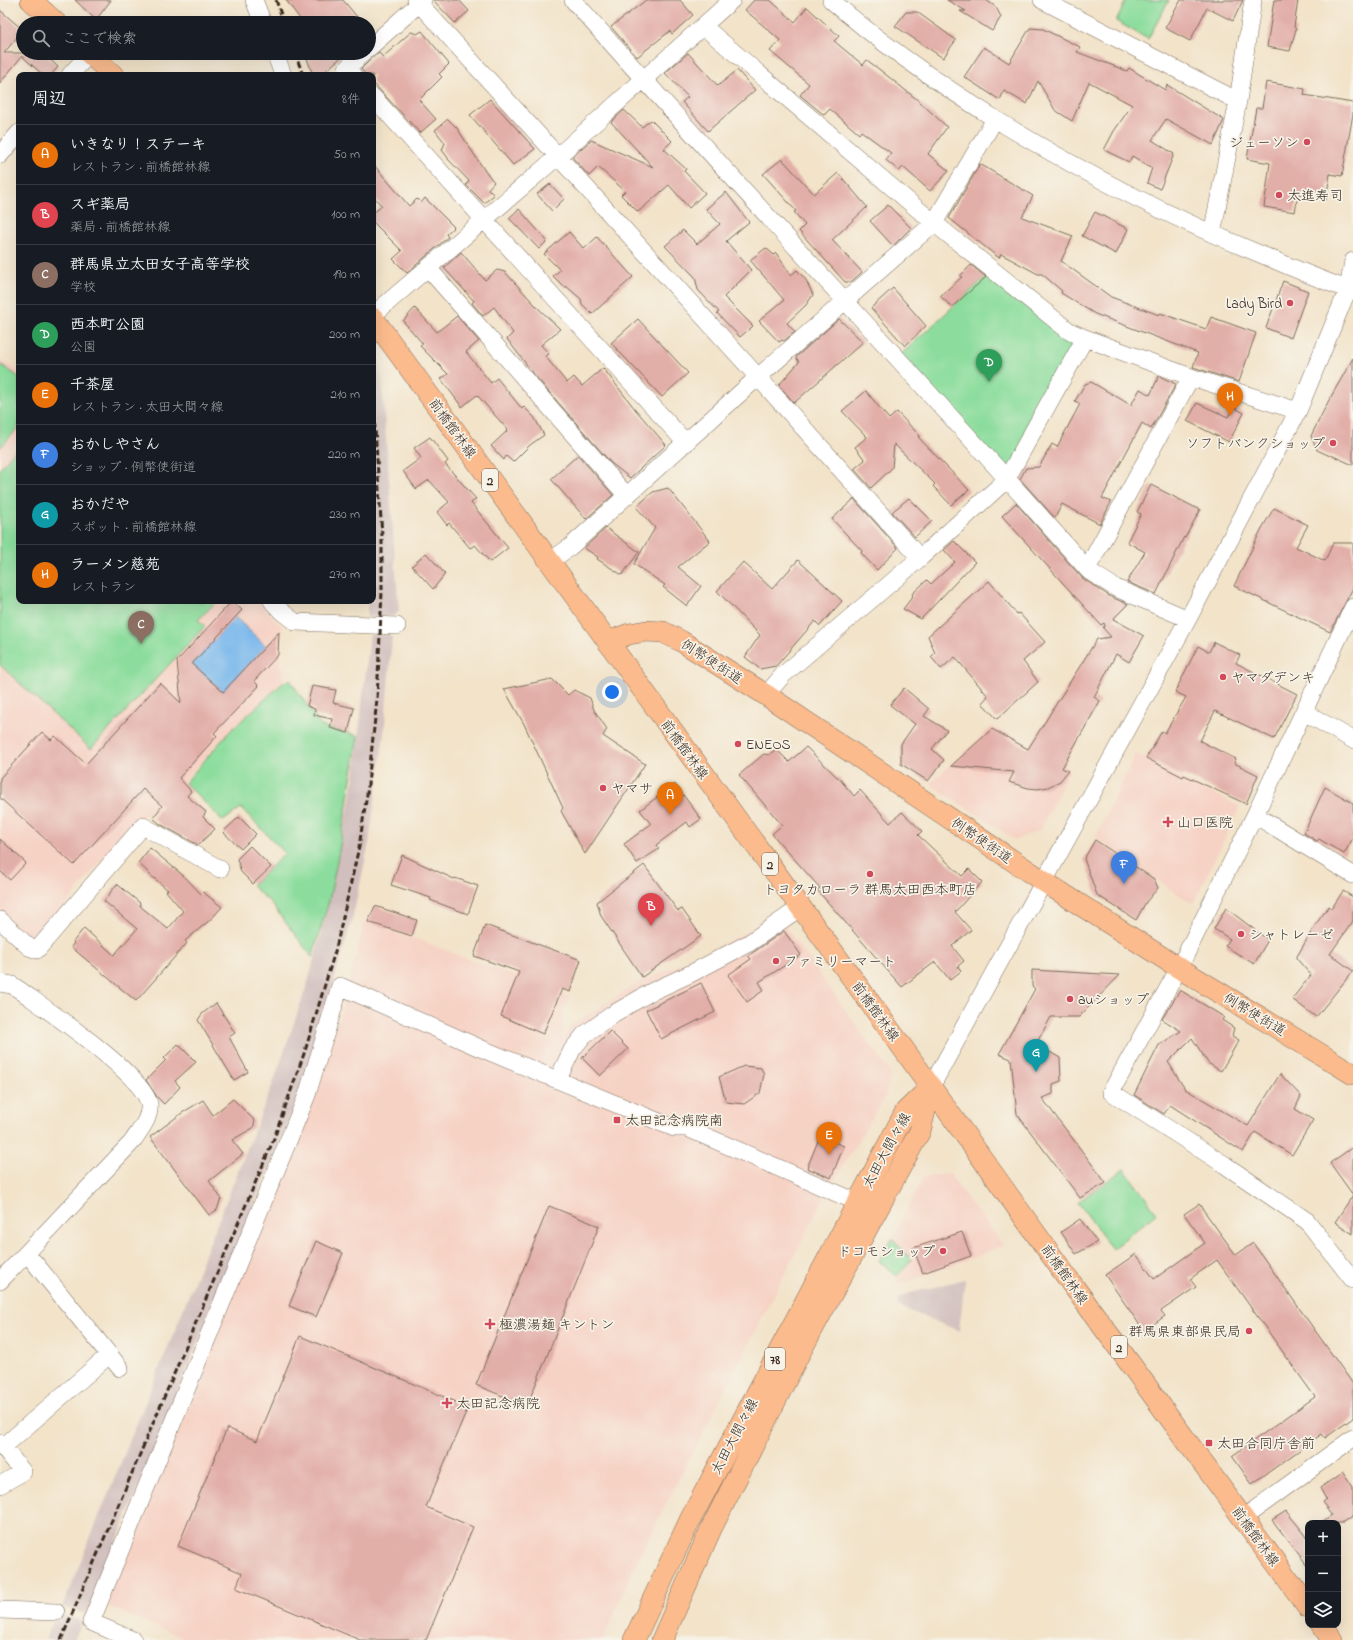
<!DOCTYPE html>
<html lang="ja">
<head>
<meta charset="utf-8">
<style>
	:root { --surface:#171b24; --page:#20242c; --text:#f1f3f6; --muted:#9ea1a6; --line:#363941; --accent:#7c3aed }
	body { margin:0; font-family:"Indie Flower","Klee One",sans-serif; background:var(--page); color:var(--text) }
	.controls { position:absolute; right:12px; bottom:12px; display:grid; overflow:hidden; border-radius:8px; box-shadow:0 4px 16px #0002 }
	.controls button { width:36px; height:36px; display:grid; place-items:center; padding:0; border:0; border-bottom:1px solid var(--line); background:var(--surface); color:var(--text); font:20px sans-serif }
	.you { position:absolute; left:612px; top:692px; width:14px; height:14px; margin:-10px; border:3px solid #fff; border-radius:50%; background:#1a73e8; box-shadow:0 0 0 6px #1a73e833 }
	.badge { display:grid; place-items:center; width:26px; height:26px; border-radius:50%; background:var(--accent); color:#fff; font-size:13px; font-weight:700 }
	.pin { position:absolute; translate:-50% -33px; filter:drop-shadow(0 1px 2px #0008) }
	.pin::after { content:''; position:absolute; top:21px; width:14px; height:12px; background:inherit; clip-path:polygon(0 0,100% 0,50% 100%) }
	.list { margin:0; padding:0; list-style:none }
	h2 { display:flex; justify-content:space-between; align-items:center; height:52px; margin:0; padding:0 16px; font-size:17px }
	h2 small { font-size:13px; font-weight:400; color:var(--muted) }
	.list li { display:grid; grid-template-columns:26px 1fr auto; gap:12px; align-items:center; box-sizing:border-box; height:60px; padding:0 16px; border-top:1px solid var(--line) }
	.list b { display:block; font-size:15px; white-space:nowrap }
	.list p { margin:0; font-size:13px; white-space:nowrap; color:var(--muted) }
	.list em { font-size:13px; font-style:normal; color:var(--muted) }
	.icon { flex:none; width:22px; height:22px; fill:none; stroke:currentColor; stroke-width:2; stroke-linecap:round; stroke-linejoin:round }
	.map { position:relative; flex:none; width:1353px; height:1640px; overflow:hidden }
	.search { position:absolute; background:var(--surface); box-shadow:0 4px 16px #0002; left:16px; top:16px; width:360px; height:44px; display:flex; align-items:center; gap:10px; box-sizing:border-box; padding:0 14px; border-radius:22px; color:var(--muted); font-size:15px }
	.panel { position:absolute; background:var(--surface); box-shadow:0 4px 16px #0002; left:16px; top:72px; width:360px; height:532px; border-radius:8px }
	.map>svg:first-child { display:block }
</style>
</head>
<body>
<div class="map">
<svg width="1353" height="1640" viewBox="0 0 1353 1640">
	<rect width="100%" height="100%" fill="#f7f3e8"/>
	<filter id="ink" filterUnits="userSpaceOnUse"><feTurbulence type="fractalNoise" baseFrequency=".025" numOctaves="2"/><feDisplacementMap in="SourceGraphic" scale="8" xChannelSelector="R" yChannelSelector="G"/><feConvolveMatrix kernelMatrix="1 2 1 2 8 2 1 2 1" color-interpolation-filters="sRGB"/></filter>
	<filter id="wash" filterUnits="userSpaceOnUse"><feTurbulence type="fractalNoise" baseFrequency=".012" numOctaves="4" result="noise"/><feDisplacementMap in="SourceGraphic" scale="16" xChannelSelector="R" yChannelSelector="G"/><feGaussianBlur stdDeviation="0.9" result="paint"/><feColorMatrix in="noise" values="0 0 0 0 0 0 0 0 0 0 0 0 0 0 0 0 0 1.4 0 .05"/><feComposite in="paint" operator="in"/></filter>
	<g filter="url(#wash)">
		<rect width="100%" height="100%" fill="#f2e3c9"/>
		<path fill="#f6d2c4" d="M0 359 19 371V601H258L282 627 280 661 284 682 230 731 153 814 144 815 90 874 36 943 0 914Z
			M992 726 1070 769 1040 830 1015 840 930 784Z
			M1136 754 1190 783 1240 806 1193 904 1095 838Z
			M774 910 891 1074 885 1097 826 1194 636 1562 603 1640H188L108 1606 110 1602 106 1600 191 1402 293 1144 340 1016 365 920 570 997 563 1011V1038L573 1024 643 980 703 955 750 930Z
			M949 1174 1003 1245 974 1258 900 1284 897 1276 912 1260 892 1239 924 1177Z"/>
		<path fill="#d1bfbe" d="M380 361 399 612 393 616 367 617V601H373V362Z
			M370 635H390L392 638 384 734 369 843 353 916 314 1051 295 1104 88 1611 85 1614 62 1607 175 1330 274 1081 308 982 326 914 353 784Z
			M965 1279 959 1331 898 1306V1299L907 1294Z
			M63 1616 77 1619 82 1622 74 1640H45L54 1618Z"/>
		<path fill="#8cdd9d" stroke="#64845e" d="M1126 0H1169L1148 39 1116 21Z
			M993 270 1085 338 1006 479 897 358Z
			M0 364 19 377V427L0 448Z
			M19 446V601H217L198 620 205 626 91 749 0 665V468Z
			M290 680 321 726 358 736 340 846 329 901 312 957 270 902 252 886 285 853 241 808 223 821 185 783 230 731 284 682Z
			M1124 1169 1157 1213 1112 1249 1078 1202Z
			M892 1239 912 1260 897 1276 879 1261Z"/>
		<path fill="#79b8ec" stroke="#5a7185" d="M235 617 266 646 223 692 192 664Z"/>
		<g id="blocks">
			<path fill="#e2aea8" d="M75 0H111L96 20Z
				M286 0H343L362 23H303Z
				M433 0H459L469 11 455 23Z
				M646 0H680L693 15 672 34 670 31 637 57 611 27Z
				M754 0H770L795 22 807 7 839 36 834 41 863 65 867 60 880 70 919 101 947 127 928 154 949 171 930 191 903 167 899 171 886 160 891 153 861 131 859 134 830 109 824 115 800 95 809 84 770 51 780 40 745 10Z
				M947 0H986L996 7 1001 17 992 31 960 11H966Z
				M1181 0H1243L1233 21 1207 8 1190 41 1165 28Z
				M1274 0H1298L1294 27 1296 29 1290 51 1267 47Z
				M0 10 23 30 4 53H43L58 67 51 75H43L22 56 0 83Z
				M906 12H917L956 40 943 58 895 26Z
				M1030 28 1043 29 1080 47 1077 52 1127 71 1129 68 1165 90 1167 85 1224 120 1213 145 1166 119 1152 140 1174 154 1160 189 1147 183 1152 168 1132 156 1129 162 1104 150 1114 131 1132 105 1089 82 1072 121 1055 110 1038 81 1027 104 1004 91 1000 100 964 77 984 47 1009 63Z
				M422 31 449 64 439 74 442 77 419 100 436 119 420 133 373 83V75H366L361 69 372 58 379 53 383 57 411 32 417 34Z
				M305 53H346L321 75H313Z
				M688 53 718 86 737 70 755 90 708 131 682 102 688 97 665 73Z
				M1266 82 1305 89 1304 95 1353 103V114L1342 176 1330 174 1326 200 1298 194 1295 212 1264 207 1270 163 1247 159 1256 108H1262Z
				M490 99 535 149 513 165 470 115Z
				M624 110 642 127 651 120 672 141 664 149 686 169 684 171 705 193 689 208 669 185 638 212 621 195 625 191 598 167 589 176 572 157 591 140 653 167 611 122Z
				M448 119 457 128 485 171 494 182 488 189 494 195 484 203 466 185 469 181 448 159V158L442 150 445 143 435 130Z
				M782 159 814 194 838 173 867 207 832 240 862 272 851 282H845L799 231 805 225 794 212 796 211 763 174Z
				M373 164 409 206 417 199 421 203 425 198 454 227 446 234 448 237 407 273 393 259 402 251 373 222V213L382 206 373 196Z
				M980 164 1033 196 1022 217 1073 236 1061 261 1111 297 1159 315 1160 313 1206 329 1211 317 1256 333 1239 382 1193 367 1198 353 1095 314 1061 293 1062 291 1042 274H1038L1001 254 999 258 949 218Z
				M550 184 564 199 552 211 537 194Z
				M726 192 749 222 726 241 751 270 724 297 753 326 740 337 717 313 719 312 698 290 695 277 665 246 683 230 697 244 720 224 706 209Z
				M888 205 911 228 893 246 870 221Z
				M519 209 547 241 539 249 509 218Z
				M1095 212 1128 229 1116 254 1082 236Z
				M569 232 584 249 597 237 633 277 592 314 582 304 581 299 566 286 565 288 553 276 560 270 544 254Z
				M766 248 774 255 776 253 791 275 797 270 806 280 813 295 806 305 787 323 795 332 784 341 782 340 779 342 759 321 784 300 750 260Z
				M461 252 485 280 497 270 505 272 537 307 560 329 541 345 549 354 545 356 567 383 574 377 582 386 603 368 635 409 666 445 630 478 611 463 536 377 507 339 513 333 494 307 483 316 472 303 474 301 444 268Z
				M971 265 986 277 952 307 940 296 962 277 960 276Z
				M1283 281 1308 291 1291 338 1266 328Z
				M893 288 926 326 905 346 871 308Z
				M415 308 437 332 457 316 479 341 466 352 491 383 497 378 522 409 524 407 534 417 544 435 530 445 513 462 506 456 504 460 491 446 508 430 477 395 462 407 441 379 448 374 420 346 423 344 403 321Z
				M638 319 688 373 662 397 611 343Z
				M839 319 863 342 794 403 779 385 799 362 796 357Z
				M1353 358V465L1331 455 1330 456 1317 450 1311 436 1328 402Z
				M1159 376 1176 384 1151 429 1142 423 1102 498 1111 502 1100 524 1062 504 1055 518 1020 479 1026 468 1039 467 1052 444 1057 447 1080 404 1075 401 1085 384 1091 382 1131 405 1140 389 1150 395Z
				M866 391 889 419 897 412 920 436 918 437 969 490 951 505 933 486 935 484 894 444 892 468 871 488 854 469 865 460 855 447 867 437 842 411Z
				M1197 403 1228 417 1233 407 1244 413 1229 442 1187 421Z
				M430 437 448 461 445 464 476 499 471 503 508 548 490 562 475 545 470 548 449 523 447 525 437 512 449 502 429 480 416 489 403 471 421 458 414 448Z
				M578 455 613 495 586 519 551 479Z
				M1151 485 1200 510 1185 538 1184 537 1156 594 1127 582 1145 552 1127 542 1141 514 1137 512Z
				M668 488 710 541 678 567 701 586 687 606 663 587 665 585 634 564 655 528 636 507 653 492Z
				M909 498 932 521 915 537 892 512Z
				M854 499 898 548 877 570 861 553 862 551 832 519Z
				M1016 503 1082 578 1111 597 1128 604 1113 619 1144 636 1129 662 1116 654 1094 697 1100 701 1062 768 1068 771 1060 781 1048 787 1038 789 1028 788 1009 782 1014 772 951 766 992 729 1028 749 1097 639 1111 637 1103 628 1105 625 1104 623 1101 625 1002 516Z
				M1274 508 1308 525 1296 547 1325 561 1333 543H1353V588L1330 632 1234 586 1261 530Z
				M606 528 639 552 622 575 597 559 598 557 584 548Z
				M954 541 975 562 921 619 903 609 913 596 912 594 927 580 931 584 955 562 944 550Z
				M426 553 445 574 433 589 412 566Z
				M798 560 842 601 820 626 815 621 776 666 760 669 745 657 760 635 717 591 743 562 772 589Z
				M989 581 1017 614 1019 613 1045 642 1023 661 1038 682 997 719 982 703 988 696 955 657 941 669 931 657 935 653 928 636Z
				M232 601 242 610 192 664 223 692 279 632 278 655 254 681 259 686 214 733 217 736 179 778 191 791 187 796 206 812 203 817 215 829 198 845 160 824 153 818 162 806 143 789 74 865 0 798V778L42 732 51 740 55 736 86 764 160 683 181 703 177 661Z
				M1214 642 1240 655 1236 663 1297 694 1274 739 1215 711 1200 741 1236 759 1234 763 1258 775 1246 804 1184 775 1183 777 1146 758 1162 731 1165 733 1186 697 1175 692 1198 646 1209 652Z
				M552 679 568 695 574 690 590 698 594 710 607 729 603 736 645 764 585 854 561 811 563 808 524 724 504 689Z
				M312 686 336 690 333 703 354 708 348 733 330 728 332 719 314 715 315 709 307 706Z
				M904 688 929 709 924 716 947 730 932 749 944 760 928 781 901 764V744L915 724 890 705Z
				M806 747 837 777H838L854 796 860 790 890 823 902 812 922 831 918 835 962 876 969 869 982 882 955 912 971 930 952 946 964 961 958 966 961 971 950 980 935 962 902 987 817 890 820 888 772 834 782 825 739 775 764 754 769 755 776 749 789 762Z
				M675 784 701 819 690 827 687 822 656 845 659 849 637 863 624 844 651 824 640 810Z
				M1325 787 1353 803V838L1344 854 1319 839 1317 841 1304 833Z
				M239 817 256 834 241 849 223 832Z
				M0 839 26 863 10 880 0 871Z
				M1095 840 1154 879 1158 888 1146 902 1136 920 1097 895 1084 859Z
				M250 846 271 867 253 884 241 872 237 859Z
				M150 848 185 877 201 894 203 892 222 907 211 919 185 941 187 943 136 1001 71 947 74 943 73 942 84 928 114 955 137 929 104 901 117 884 140 903V906L168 929 183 911 166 891 168 890 148 873V872L138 863Z
				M402 855 454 879 455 878 478 886 468 914 430 900 431 898 391 885Z
				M644 865 678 911 682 909 701 936 642 977 601 916 597 902Z
				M1343 891 1353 897V921L1330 954 1353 971 1316 1017 1292 999 1311 975 1296 958 1316 924 1329 906 1332 908Z
				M375 906 417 920 412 936 368 922Z
				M1226 908 1268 940 1254 964 1225 946 1230 939 1214 929Z
				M485 925 581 960 570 992 562 989 543 1034 501 1016 519 972 474 956Z
				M784 931 801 955 759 982 764 990 747 1002 728 975 751 959 748 956Z
				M1032 970 1120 975 1079 1017H1051L1036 1044 1060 1058 1061 1081 1053 1084V1094L1042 1098 1106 1183 1080 1198 1017 1114 1011 1059 999 1054 1035 989 1032 986Z
				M701 983 715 1012 661 1039 646 1010Z
				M1180 990 1224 1017 1222 1020 1234 1028 1232 1036 1239 1040 1221 1071 1208 1063 1192 1038 1168 1062 1185 1089 1248 1126 1280 1074 1301 1096 1295 1109 1313 1120 1292 1155 1255 1132 1243 1152 1170 1105 1164 1114 1134 1095 1159 1045 1181 1031 1162 1019Z
				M216 1003 235 1033 229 1037 248 1072 234 1080 198 1020 202 1014Z
				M610 1031 628 1049 600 1076 582 1058Z
				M178 1044 196 1062 175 1081 180 1087 164 1104 157 1097 146 1080 166 1060 164 1058Z
				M744 1066 761 1068 764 1074 760 1093 744 1104 726 1102 719 1077Z
				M233 1099 255 1121 253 1128 232 1140 243 1154 209 1181 221 1198 217 1210 209 1215 150 1137 182 1113 203 1100 213 1115Z
				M820 1136 844 1146 831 1178 807 1168Z
				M1353 1147V1234L1335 1222 1353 1195 1330 1163Z
				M1199 1204 1236 1255 1253 1243 1353 1384V1418L1325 1438 1322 1434 1252 1484 1232 1456 1315 1397 1217 1260 1190 1279 1196 1287 1161 1311 1165 1316 1144 1331 1105 1275 1136 1254 1154 1279 1205 1243 1184 1214Z
				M549 1206 599 1226 527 1406 476 1385Z
				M1080 1219 1097 1242 1076 1254 1061 1232Z
				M962 1232 971 1256 923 1273 913 1248Z
				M316 1241 343 1253 316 1317 289 1306Z
				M300 1336 468 1407 426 1507 473 1527 426 1640H360L236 1588 242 1573 178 1546 227 1428 257 1441Z
				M1343 1472 1353 1487V1516L1343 1523H1320L1332 1515 1322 1502 1326 1499 1320 1488Z
				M1286 1511 1308 1538V1566L1272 1520Z"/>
		</g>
	</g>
	<g filter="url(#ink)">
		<use href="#blocks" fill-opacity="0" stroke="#7b6b5a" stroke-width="1"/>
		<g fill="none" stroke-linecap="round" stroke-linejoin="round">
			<g stroke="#7b6b5a" stroke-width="18">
				<path id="minor" d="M254 0 263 23
					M416 0 758 377 920 558
					M573 0C742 192 919 378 1089 571L1116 588 1188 619
					M831 0C883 46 941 85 1000 122 1083 173 1170 217 1260 254 1291 267 1322 281 1353 291
					M1042 0 1238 101
					M703 26 934 223 1069 331 1085 338 1191 377 1298 411
					M369 48 423 0
					M275 53 283 75
					M70 75 90 53
					M353 75 347 68 363 53
					M373 97 686 443
					M0 155 19 133
					M1212 234 1238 101 1253 0
					M428 268 627 496
					M373 315 557 157 732 0
					M549 562 570 547 758 377 934 223 995 119
					M1087 569 1191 377
					M272 601 281 611 295 622 397 626
					M1353 607 1255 815 1179 968 1111 1092 1225 1165 1307 1221 1353 1280
					M766 695 783 675 920 558 1006 480 1085 338
					M1304 712 1353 740
					M1255 815 1353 875
					M0 920 29 947 37 950 143 826 220 869
					M0 983 12 985 21 991C47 1010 144 1075 149 1104 151 1118 139 1131 132 1142L0 1281
					M558 1079 572 1050 584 1035 613 1014 651 992 692 973 749 943 801 907
					M931 1087 1188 619 1298 411 1348 289 1353 261
					M34 1262 120 1368
					M0 1443 23 1472 0 1485
					M3 1447 109 1355
					M1243 1518 1353 1438
					M0 1610 56 1612
					M133 1640 91 1622 307 1095 340 986 480 1048 674 1128H687L857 1202"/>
			</g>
			<g stroke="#7b6b5a" stroke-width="22">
				<path id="major" d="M31 0 56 23
					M89 53 113 75
					M373 318 905 1051 1074 1287 1308 1607
					M608 642 629 634 646 631 663 632 681 641 766 695 1043 881 1179 968 1353 1074
					M1322 1625 1332 1640
					M634 1640 690 1520 906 1111 931 1087
					M662 1640 711 1529 798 1356 920 1131 931 1087"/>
			</g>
			<use href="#minor" stroke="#fff" stroke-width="17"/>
			<use href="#major" stroke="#fbbb8d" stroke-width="21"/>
			<path stroke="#3b2a1e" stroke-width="3" stroke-dasharray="6 3" stroke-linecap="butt" d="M276 0 284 23
				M295 53 303 75
				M61 1640 273 1141 305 1051 336 948 359 847 367 794 377 699 382 591V536L373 398"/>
		</g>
	</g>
	<g fill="#d1495b" stroke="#f7f3e8" stroke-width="1.5">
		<circle cx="1307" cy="142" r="4"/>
		<circle cx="1279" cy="195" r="4"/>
		<circle cx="1290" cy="303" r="4"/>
		<circle cx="1333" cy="443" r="4"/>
		<circle cx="1223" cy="677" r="4"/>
		<circle cx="738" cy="744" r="4"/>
		<circle cx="603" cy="788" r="4"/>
		<path d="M1166 816h4v4h4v4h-4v4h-4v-4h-4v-4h4z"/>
		<circle cx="870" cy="874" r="4"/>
		<circle cx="1241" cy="934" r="4"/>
		<circle cx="776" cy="961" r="4"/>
		<circle cx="1070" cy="999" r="4"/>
		<rect x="613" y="1116" width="8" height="8" rx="2"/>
		<circle cx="943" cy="1251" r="4"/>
		<path d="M488 1318h4v4h4v4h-4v4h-4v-4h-4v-4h4z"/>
		<circle cx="1249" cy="1331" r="4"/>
		<path d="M445 1397h4v4h4v4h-4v4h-4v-4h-4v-4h4z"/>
		<rect x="1205" y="1439" width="8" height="8" rx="2"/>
	</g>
	<g text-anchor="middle" stroke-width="3.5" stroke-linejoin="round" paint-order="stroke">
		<g fill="#f7f3e8" stroke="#73665b" stroke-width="1">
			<rect x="482" y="469" width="16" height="22" rx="3"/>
			<rect x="762" y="853" width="16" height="22" rx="3"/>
			<rect x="1111" y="1336" width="16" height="22" rx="3"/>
			<rect x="765" y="1348" width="20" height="22" rx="3"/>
		</g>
		<g font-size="13" font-weight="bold" fill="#3b2a1e">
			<text x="490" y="485">2</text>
			<text x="770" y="869">2</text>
			<text x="1119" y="1352">2</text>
			<text x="775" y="1364">78</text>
		</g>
		<g font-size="14" fill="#3b2a1e" stroke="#f7f3e8" text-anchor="start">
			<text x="1299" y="147" text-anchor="end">ジェーソン</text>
			<text x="1287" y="200">太進寿司</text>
			<text x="1282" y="308" text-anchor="end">Lady Bird</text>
			<text x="1325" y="448" text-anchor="end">ソフトバンクショップ</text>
			<text x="1231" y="682">ヤマダデンキ</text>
			<text x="746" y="749">ENEOS</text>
			<text x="611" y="793">ヤマサ</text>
			<text x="1177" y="827">山口医院</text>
			<text x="870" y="894" text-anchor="middle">トヨタカローラ 群馬太田西本町店</text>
			<text x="1249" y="939">シャトレーゼ</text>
			<text x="784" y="966">ファミリーマート</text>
			<text x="1078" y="1004">auショップ</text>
			<text x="625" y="1125">太田記念病院南</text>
			<text x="935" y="1256" text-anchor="end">ドコモショップ</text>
			<text x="499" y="1329">極濃湯麺 キントン</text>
			<text x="1241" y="1336" text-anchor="end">群馬県東部県民局</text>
			<text x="456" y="1408">太田記念病院</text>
			<text x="1217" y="1448">太田合同庁舎前</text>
		</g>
		<g font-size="14" fill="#3b2a1e" stroke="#f7f3e8">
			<text transform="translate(453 428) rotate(54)" y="5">前橋館林線</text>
			<text transform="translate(712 661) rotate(33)" y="5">例幣使街道</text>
			<text transform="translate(685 749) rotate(54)" y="5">前橋館林線</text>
			<text transform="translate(982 840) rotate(34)" y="5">例幣使街道</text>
			<text transform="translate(876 1011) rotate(54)" y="5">前橋館林線</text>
			<text transform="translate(1255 1014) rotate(31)" y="5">例幣使街道</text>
			<text transform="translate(886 1150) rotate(-61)" y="5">太田大間々線</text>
			<text transform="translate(1065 1274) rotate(55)" y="5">前橋館林線</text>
			<text transform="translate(734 1436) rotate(-62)" y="5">太田大間々線</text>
			<text transform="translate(1256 1536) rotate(54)" y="5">前橋館林線</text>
		</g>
	</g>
</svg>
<div class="controls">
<button>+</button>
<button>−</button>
<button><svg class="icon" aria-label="layers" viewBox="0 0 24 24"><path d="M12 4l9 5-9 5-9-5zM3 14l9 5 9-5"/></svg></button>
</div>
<div class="you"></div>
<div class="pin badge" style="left:670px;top:815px;background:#e8710a">A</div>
<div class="pin badge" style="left:651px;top:926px;background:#e0444e">B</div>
<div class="pin badge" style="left:141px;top:644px;background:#8d6e63">C</div>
<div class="pin badge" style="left:989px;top:382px;background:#2e9e5b">D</div>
<div class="pin badge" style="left:829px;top:1155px;background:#e8710a">E</div>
<div class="pin badge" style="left:1124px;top:884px;background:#3f7fe0">F</div>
<div class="pin badge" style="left:1036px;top:1072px;background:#0f9aa8">G</div>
<div class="pin badge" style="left:1230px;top:416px;background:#e8710a">H</div>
<div class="search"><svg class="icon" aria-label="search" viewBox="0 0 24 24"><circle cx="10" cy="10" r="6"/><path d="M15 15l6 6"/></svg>ここで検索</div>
<section class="panel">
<h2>周辺<small>8件</small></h2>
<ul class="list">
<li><span class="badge" style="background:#e8710a">A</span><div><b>いきなり！ステーキ</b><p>レストラン · 前橋館林線</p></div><em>50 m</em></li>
<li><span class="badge" style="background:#e0444e">B</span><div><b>スギ薬局</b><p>薬局 · 前橋館林線</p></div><em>100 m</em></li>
<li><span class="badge" style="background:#8d6e63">C</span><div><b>群馬県立太田女子高等学校</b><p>学校</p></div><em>190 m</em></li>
<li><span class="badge" style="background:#2e9e5b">D</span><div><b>西本町公園</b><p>公園</p></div><em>200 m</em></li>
<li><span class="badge" style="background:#e8710a">E</span><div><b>千茶屋</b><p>レストラン · 太田大間々線</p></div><em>210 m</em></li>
<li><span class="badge" style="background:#3f7fe0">F</span><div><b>おかしやさん</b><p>ショップ · 例幣使街道</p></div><em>220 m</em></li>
<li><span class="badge" style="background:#0f9aa8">G</span><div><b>おかだや</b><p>スポット · 前橋館林線</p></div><em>230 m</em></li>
<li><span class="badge" style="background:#e8710a">H</span><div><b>ラーメン慈苑</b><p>レストラン</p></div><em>270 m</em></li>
</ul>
</section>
</div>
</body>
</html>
